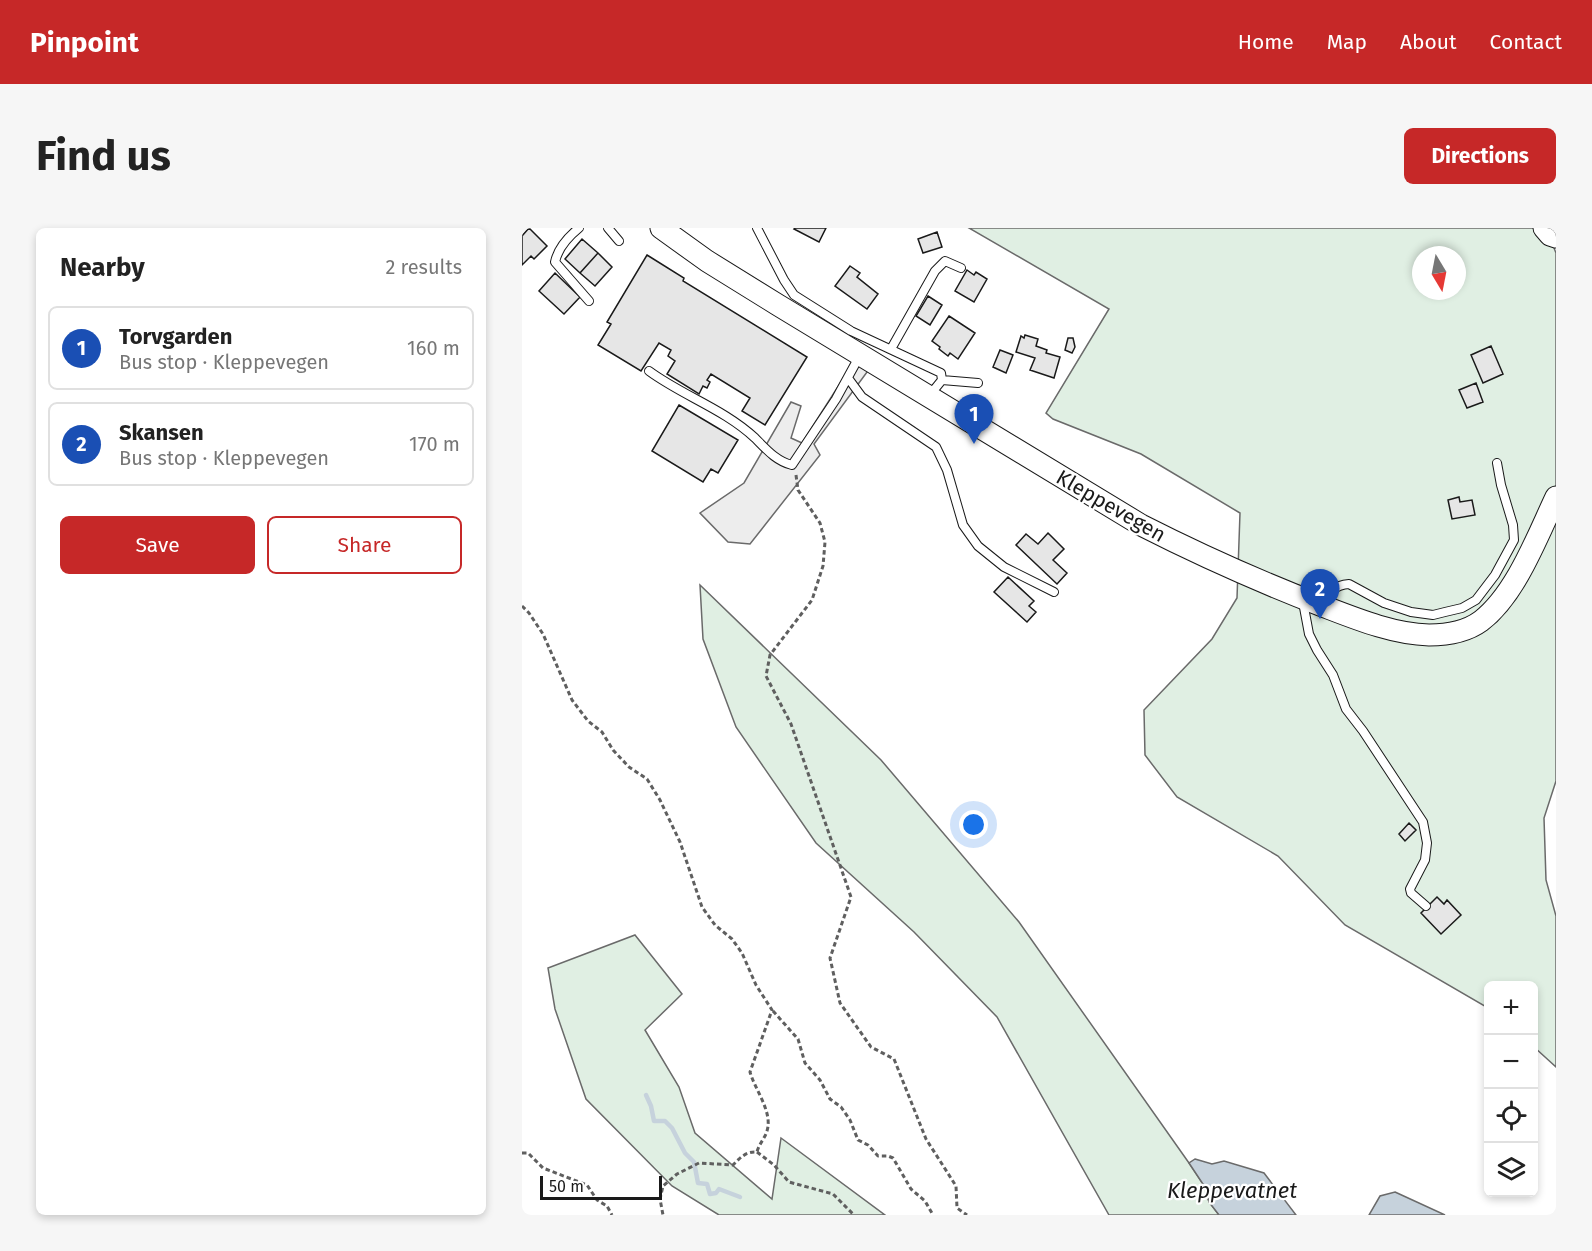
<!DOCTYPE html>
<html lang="en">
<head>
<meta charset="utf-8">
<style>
	:root { --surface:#fff; --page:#f6f6f6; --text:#222; --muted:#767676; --line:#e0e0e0; --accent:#c62828 }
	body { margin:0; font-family:"Fira Sans",sans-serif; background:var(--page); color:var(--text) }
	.controls { position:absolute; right:18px; bottom:18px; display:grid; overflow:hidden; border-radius:9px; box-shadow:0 3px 9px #0003 }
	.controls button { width:54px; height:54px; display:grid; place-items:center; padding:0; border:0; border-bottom:2px solid var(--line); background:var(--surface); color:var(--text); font:30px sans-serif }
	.compass { position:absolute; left:890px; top:18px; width:54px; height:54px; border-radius:50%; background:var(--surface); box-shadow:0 3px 9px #0003; rotate:170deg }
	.scale { position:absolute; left:18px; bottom:15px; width:122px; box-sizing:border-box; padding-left:6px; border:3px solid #1a1a1a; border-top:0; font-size:16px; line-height:21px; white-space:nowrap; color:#1a1a1a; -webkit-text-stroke:4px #fff; paint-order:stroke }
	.you { position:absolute; left:452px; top:597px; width:21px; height:21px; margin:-15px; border:4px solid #fff; border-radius:50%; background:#1a73e8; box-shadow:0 0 0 9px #1a73e833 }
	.badge { display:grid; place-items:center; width:39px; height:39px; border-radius:50%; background:var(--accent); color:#fff; font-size:20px; font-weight:700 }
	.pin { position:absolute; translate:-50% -50px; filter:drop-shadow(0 2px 3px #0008) }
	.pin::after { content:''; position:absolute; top:32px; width:21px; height:18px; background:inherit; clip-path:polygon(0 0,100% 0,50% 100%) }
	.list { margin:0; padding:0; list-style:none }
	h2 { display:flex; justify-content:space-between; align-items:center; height:78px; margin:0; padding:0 24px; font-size:26px }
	h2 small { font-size:20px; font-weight:400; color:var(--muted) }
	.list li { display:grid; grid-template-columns:39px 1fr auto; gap:18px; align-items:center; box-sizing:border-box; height:84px; margin:0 12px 12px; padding:0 12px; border:2px solid var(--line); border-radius:9px }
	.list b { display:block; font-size:22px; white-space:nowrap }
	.list p { margin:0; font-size:20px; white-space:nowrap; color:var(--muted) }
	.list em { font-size:20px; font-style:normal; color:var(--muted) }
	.actions { display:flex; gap:12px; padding:18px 24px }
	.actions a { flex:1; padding:14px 0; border:2px solid var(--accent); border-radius:9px; text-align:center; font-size:21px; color:var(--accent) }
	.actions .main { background:var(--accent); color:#fff }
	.icon { flex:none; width:33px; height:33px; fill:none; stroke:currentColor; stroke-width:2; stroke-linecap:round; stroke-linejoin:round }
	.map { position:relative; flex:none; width:1034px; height:987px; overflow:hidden; border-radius:9px }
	header { display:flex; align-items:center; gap:36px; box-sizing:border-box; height:84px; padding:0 30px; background:var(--accent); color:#fff }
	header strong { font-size:28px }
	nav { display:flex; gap:33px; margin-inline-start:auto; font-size:21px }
	.intro { display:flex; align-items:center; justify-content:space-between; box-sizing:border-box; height:144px; padding:0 36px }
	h1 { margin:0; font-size:42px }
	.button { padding:15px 27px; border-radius:9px; background:var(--accent); color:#fff; font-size:21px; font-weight:700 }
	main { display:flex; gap:36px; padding:0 36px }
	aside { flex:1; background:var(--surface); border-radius:9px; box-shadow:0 3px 9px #0003 }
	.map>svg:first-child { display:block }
</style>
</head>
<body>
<header>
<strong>Pinpoint</strong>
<nav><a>Home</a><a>Map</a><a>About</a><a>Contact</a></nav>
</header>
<div class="intro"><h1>Find us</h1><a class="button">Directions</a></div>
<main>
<aside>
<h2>Nearby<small>2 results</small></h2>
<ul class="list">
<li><span class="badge" style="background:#1a4fb4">1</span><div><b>Torvgarden</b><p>Bus stop · Kleppevegen</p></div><em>160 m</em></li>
<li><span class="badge" style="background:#1a4fb4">2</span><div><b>Skansen</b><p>Bus stop · Kleppevegen</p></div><em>170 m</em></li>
</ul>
<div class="actions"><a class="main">Save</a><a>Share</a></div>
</aside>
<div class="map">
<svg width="1034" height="987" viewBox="0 0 1034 987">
	<rect width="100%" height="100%" fill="#fff"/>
	<path fill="#e0efe3" stroke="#6a6a6a" stroke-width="1.5" fill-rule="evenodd" d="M447 0H1024L1034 25V553L1022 590 1024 652 1034 688V839L1012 819 1011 758H966V780L823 697 756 628 655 569 623 527 622 482 690 411 715 370 718 285 619 226 531 191 524 185 587 81ZM899 27H935V63H899Z
		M178 357 359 532 497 694 667 935 683 959 687 974 697 987H587L475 789 392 704 294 615 214 499 181 411Z
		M113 707 160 766 123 802 157 859 173 905 250 971 259 910 363 987H197L150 958 64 871 33 781 26 740Z"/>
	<path fill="#ededed" stroke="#6a6a6a" stroke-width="1.5" d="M333 132 348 140 292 216 298 227 228 316 206 314 178 285 222 255 269 174 279 178 269 210 280 215Z"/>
	<path fill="#c6d2dc" stroke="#6a6a6a" stroke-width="1.5" d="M673 931 690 936 702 933 742 945 774 987H697L687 974 683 959 667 935Z
		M873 964 923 987H847L858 968Z"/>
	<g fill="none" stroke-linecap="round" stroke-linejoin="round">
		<path stroke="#c6d2dc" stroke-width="4.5" d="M124 867 129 878 132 893H143L150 900 163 925 172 934 176 955 185 956 188 966 194 965 197 961 218 969"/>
	</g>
	<path fill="#e6e6e6" stroke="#1a1a1a" stroke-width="1.5" d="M7 0 25 18 12 31 9 28 0 37V8Z
		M273 0H304L297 14 272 1Z
		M415 4 420 19 401 25 396 11Z
		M60 11 76 25 58 45 43 31Z
		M76 25 90 39 73 58 58 45Z
		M125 27 162 50 161 53 285 129 243 197 220 183 228 170 189 146 185 152 188 154 185 160 181 158 177 166 145 146 153 133 146 128 149 122 137 115 119 143 76 117 89 96 85 94Z
		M328 38 338 45 335 49 356 66 345 81 313 58Z
		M445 42 452 47 454 44 465 51 452 74 433 63Z
		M33 45 58 69 42 86 17 63Z
		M406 68 420 77 408 97 394 88Z
		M427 88 453 105 436 131 428 125 426 128 417 121 418 119 410 113Z
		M503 107 516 111 514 118 525 122 524 125 538 129 532 150 508 142 513 130 494 124 499 108 502 110Z
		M546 110H551L553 119 550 125 543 122Z
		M969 118 981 146 961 155 949 127Z
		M478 122 491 127 484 145 471 139Z
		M954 155 961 174 945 180 937 162Z
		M157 177 216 212 196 245 189 241 181 254 130 223Z
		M937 269 938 274 950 272 953 287 930 291 926 272Z
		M526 305 542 321 531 332 545 345 535 356 494 317 504 306 516 316Z
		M486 349 512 373 507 378 514 384 505 394 472 364Z
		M887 595 894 602 883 613 877 606Z
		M915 669 922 676 925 672 939 687 919 706 899 685Z"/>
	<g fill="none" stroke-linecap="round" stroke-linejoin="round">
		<g stroke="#1a1a1a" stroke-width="10">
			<path id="lane" d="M57 0C46 9 36 20 33 34L67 73
				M86 0 97 13
				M235 0 262 52 272 67 329 103 419 145 420 152 407 168
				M369 121 413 43 423 33 439 40
				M127 143C161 168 202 181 233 210 244 221 254 233 270 237L314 171 337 129
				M326 150 340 169 414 219 425 242 441 297 456 318 482 339 532 364
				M420 152 456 155
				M781 374 787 406 795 422 811 447 824 481 841 503 901 594 905 615 903 632 888 661 889 665 904 678
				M803 377C808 364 812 357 827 356L862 375 889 384 911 387 923 384 940 380 954 372 973 347 992 312 991 297 979 257 975 235"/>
		</g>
		<g stroke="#1a1a1a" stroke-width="23">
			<path id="secondary" d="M139 0 185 33 256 77 619 297C678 327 736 353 798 377 832 390 870 406 907 407 925 407 944 404 959 393 994 366 1015 309 1034 269
				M1022 0 1028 7 1034 9"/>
		</g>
		<path stroke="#5f5f5f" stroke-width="3" stroke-dasharray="4.5 3" stroke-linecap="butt" d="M274 247 276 262 298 295 303 314 301 338 290 372 248 427 244 448 269 496 329 669 308 730 318 775 349 819 372 831 404 911 434 958 435 980 445 987
			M0 378 7 385 21 406 50 472 66 493 80 504 91 522 107 539 125 551 138 572 158 614 180 679 193 697 210 711 220 725 234 757 250 782 228 844C233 862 251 884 245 903 243 910 237 916 235 924 224 923 218 930 211 937L177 935 155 946 141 958 138 971 141 987
			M251 783 276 811 283 835 298 852 308 871 319 879 328 892 336 912 346 917 356 928H366L371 930 389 961 403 973 411 987
			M235 924 252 937 267 954 311 966 332 987
			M0 925H6L21 940 65 957 75 972 85 978 90 987"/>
		<use href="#lane" stroke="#fff" stroke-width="8"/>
		<use href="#secondary" stroke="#fff" stroke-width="21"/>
	</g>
	<g text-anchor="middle" stroke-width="4.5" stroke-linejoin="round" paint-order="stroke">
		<g font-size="21" fill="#1a1a1a" stroke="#fff">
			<text transform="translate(589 278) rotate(30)" y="7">Kleppevegen</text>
		</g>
		<g font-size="22" font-style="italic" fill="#1a1a1a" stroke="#fff">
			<text x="710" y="970">Kleppevatnet</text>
		</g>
	</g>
</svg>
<div class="controls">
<button>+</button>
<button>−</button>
<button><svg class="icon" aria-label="locate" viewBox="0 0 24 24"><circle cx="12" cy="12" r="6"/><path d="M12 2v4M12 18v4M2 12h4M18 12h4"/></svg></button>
<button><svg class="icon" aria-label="layers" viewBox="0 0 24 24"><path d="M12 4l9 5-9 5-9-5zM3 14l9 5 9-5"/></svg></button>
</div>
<svg class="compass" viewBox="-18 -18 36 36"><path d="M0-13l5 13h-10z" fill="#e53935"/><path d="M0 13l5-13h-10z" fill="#767676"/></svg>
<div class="scale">50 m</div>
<div class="you"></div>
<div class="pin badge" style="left:452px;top:216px;background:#1a4fb4">1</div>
<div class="pin badge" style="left:798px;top:391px;background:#1a4fb4">2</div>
</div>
</main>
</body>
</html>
